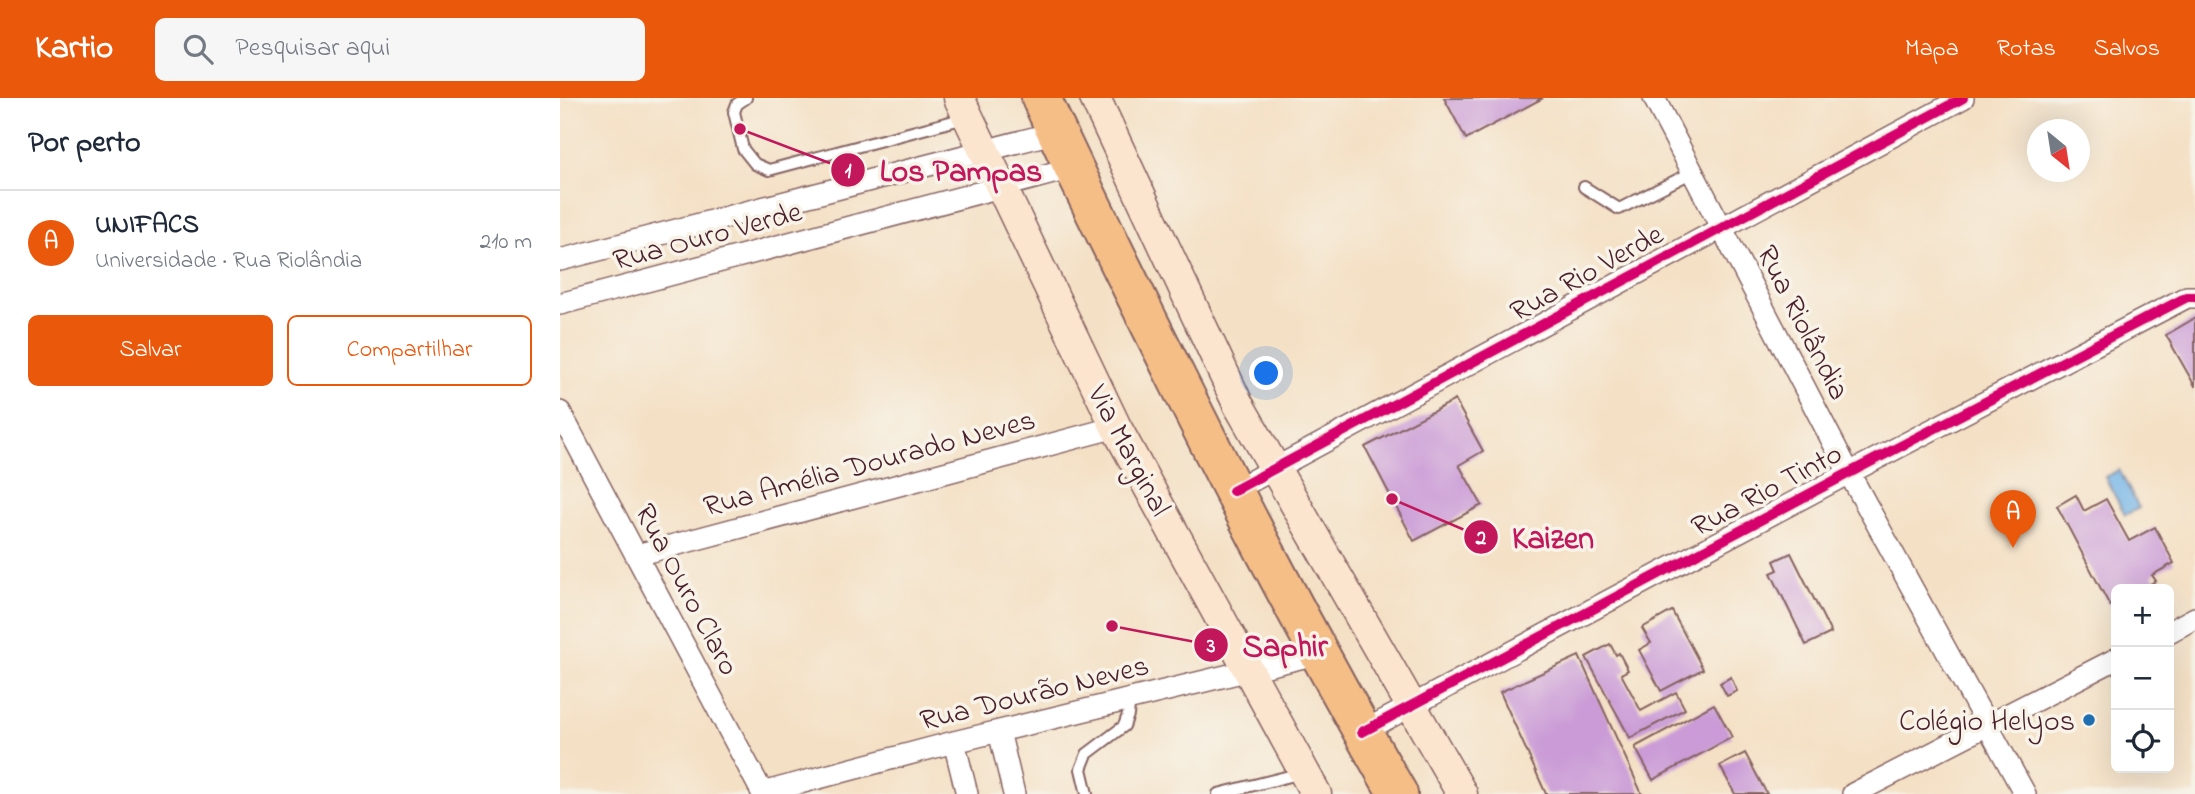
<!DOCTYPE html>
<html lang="pt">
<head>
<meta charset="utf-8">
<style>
	:root { --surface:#fff; --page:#f6f6f7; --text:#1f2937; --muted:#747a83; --line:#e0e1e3; --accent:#ea580c }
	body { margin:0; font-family:"Indie Flower",sans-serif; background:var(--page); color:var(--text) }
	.controls { position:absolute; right:21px; bottom:21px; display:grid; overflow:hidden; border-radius:10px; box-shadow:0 7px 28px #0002 }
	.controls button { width:63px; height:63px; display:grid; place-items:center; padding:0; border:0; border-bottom:2px solid var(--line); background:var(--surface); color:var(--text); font:35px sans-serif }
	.compass { position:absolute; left:1467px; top:21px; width:63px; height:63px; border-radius:50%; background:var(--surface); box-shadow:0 7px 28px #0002; rotate:150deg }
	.you { position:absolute; left:707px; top:276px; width:24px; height:24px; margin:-18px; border:5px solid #fff; border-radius:50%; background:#1a73e8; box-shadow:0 0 0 10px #1a73e833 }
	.badge { display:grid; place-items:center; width:46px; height:46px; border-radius:50%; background:var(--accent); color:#fff; font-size:23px; font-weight:700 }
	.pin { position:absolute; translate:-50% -58px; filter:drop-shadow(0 2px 4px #0008) }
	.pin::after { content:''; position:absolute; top:37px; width:24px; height:21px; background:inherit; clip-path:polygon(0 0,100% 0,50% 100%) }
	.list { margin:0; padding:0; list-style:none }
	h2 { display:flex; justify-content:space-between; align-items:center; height:91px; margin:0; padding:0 28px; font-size:30px }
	h2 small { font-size:23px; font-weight:400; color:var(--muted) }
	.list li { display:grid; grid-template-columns:46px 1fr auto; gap:21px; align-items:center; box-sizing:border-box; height:105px; padding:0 28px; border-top:2px solid var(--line) }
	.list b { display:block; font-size:26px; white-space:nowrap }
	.list p { margin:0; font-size:23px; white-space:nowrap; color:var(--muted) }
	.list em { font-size:23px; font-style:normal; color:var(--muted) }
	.actions { display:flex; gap:14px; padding:21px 28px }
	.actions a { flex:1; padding:16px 0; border:2px solid var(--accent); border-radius:10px; text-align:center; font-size:24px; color:var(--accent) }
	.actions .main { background:var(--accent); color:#fff }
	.icon { flex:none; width:38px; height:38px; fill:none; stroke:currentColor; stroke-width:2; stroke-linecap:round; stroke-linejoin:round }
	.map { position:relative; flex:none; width:1635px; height:696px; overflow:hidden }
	header { display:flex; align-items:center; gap:42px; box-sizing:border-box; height:98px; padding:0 35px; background:var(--accent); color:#fff }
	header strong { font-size:33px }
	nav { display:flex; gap:38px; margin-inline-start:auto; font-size:24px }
	.search { width:490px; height:63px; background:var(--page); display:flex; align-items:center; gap:18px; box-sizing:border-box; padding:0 24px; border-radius:10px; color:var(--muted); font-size:26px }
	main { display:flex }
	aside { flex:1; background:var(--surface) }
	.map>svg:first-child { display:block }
</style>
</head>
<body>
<header>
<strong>Kartio</strong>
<div class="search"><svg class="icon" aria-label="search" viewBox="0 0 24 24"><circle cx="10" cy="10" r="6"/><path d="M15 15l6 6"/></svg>Pesquisar aqui</div>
<nav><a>Mapa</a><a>Rotas</a><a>Salvos</a></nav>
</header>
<main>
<aside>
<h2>Por perto<small></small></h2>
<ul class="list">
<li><span class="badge">A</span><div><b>UNIFACS</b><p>Universidade · Rua Riolândia</p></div><em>210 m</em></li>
</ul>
<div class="actions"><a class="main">Salvar</a><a>Compartilhar</a></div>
</aside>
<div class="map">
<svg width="1635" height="696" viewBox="0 0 1635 696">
	<rect width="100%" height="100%" fill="#f7f3e8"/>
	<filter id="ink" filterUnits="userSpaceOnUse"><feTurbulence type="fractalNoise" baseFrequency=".0143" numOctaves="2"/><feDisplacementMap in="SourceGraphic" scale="14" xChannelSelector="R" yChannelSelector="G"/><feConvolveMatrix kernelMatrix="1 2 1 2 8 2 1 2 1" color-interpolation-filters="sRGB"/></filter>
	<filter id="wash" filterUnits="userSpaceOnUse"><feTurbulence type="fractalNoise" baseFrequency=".00686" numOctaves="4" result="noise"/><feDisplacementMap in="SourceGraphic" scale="28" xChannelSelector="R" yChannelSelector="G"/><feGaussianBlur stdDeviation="1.57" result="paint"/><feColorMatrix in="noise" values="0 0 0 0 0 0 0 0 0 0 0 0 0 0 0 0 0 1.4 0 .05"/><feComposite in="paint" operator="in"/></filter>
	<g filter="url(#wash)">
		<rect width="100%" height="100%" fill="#f4e0c5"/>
		<path fill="#72b4e7" stroke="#5e6a89" stroke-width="2" d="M1559 372 1579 410 1565 417 1545 379Z"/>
		<g id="blocks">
			<path fill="#ca9bd7" d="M884 0H983L906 41Z
				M1635 220V288L1606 237Z
				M895 302 923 353 899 367 922 407 854 443 805 349Z
				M1516 397 1524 413 1546 401 1569 443 1595 429 1614 465 1592 477 1596 483 1581 491H1556V505L1550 508 1497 408Z
				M1231 455 1271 535 1246 547 1211 475 1218 472 1214 463Z
				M1112 513 1143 571 1101 593 1079 552 1091 545 1082 530Z
				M1050 546 1056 557 1059 555 1068 572 1061 576 1081 613 1116 594 1125 611 1070 640 1026 559Z
				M1019 558 1082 696H986L940 594Z
				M1171 579 1177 593 1167 598 1160 585Z
				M1154 606 1172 639 1093 682 1075 649Z
				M1185 655 1207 696H1175L1160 668Z"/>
		</g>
	</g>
	<g filter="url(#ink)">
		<use href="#blocks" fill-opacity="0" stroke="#866361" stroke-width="2"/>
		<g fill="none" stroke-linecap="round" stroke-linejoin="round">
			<g stroke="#866361" stroke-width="14">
				<path id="lane" d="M186 0 177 6 174 14 183 51 195 66 209 72 405 20
					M1024 89 1059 111 1133 74
					M527 696 521 671 527 656 564 628 568 617 570 600
					M658 696 742 675"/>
			</g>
			<g stroke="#866361" stroke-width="24">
				<path id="street" d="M1094 0 1289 375 1465 696
					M0 162 497 34
					M0 206 512 70
					M0 314 203 696
					M673 393 1403 0
					M77 457 556 329
					M1609 534 1635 520
					M439 633 454 696
					M802 634 1289 375 1627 199H1635
					M394 644 407 696
					M202 695 394 644 760 555
					M1293 696 1556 561"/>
			</g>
			<g stroke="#866361" stroke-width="33">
				<path id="secondary" d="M399 0 556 329 756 696
					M535 0 678 306 902 696"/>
			</g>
			<g stroke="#866361" stroke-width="42">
				<path id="highway" d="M481 0C523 92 568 182 613 273 684 416 758 558 838 696"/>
			</g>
			<use href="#lane" stroke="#fff" stroke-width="10"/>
			<use href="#street" stroke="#fff" stroke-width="21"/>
			<use href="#secondary" stroke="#fbe5cf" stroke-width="30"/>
			<use href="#highway" stroke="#f6be87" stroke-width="38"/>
			<g stroke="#f7f3e8" stroke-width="15">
				<path id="cycleway" d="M673 393 1403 0
					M802 634 1289 375 1627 199H1635"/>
			</g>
			<use href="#cycleway" stroke="#d6006c" stroke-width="10"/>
		</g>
	</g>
	<circle fill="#1f6fb2" stroke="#f7f3e8" stroke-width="2.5" cx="1529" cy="622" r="7"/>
	<g text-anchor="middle" stroke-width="7" stroke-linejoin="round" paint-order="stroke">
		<g font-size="30" fill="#4a1f2b" stroke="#f7f3e8">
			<text transform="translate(147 137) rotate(-15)" y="10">Rua Ouro Verde</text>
			<text transform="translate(1026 174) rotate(-29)" y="10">Rua Rio Verde</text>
			<text transform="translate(1244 224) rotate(63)" y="10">Rua Riolândia</text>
			<text transform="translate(570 352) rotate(62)" y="10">Via Marginal</text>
			<text transform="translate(309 364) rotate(-15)" y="10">Rua Amélia Dourado Neves</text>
			<text transform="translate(1206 391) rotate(-28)" y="10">Rua Rio Tinto</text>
			<text transform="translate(128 491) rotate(62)" y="10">Rua Ouro Claro</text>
			<text transform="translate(474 594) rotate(-14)" y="10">Rua Dourão Neves</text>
		</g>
		<g font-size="30" fill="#4a1f2b" stroke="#f7f3e8" text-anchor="end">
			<text x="1515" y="632">Colégio Helyos</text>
		</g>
	</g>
	<path fill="none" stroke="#c2185b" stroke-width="2.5" d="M180 31L288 72M832 401L921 439M552 528L651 547"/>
	<g fill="#c2185b" stroke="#f7f3e8" stroke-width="2.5">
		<circle cx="180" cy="31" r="7"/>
		<circle cx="832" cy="401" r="7"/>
		<circle cx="552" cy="528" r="7"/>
		<circle cx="288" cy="72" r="18"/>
		<circle cx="921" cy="439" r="18"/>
		<circle cx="651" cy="547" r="18"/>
	</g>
	<g font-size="21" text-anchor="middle" font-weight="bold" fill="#fff">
		<text x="288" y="79">1</text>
		<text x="921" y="446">2</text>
		<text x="651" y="554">3</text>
	</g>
	<g font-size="32" text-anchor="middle" font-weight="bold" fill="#c2185b" stroke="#f7f3e8" stroke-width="7" stroke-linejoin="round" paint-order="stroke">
		<text x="401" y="83">Los Pampas</text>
		<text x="993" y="450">Kaizen</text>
		<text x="725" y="558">Saphir</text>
	</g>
</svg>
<div class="controls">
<button>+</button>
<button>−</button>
<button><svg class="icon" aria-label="locate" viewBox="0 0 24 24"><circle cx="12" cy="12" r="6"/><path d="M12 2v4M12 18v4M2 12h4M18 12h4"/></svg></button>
</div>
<svg class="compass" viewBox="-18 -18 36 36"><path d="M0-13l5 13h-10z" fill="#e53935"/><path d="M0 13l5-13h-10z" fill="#747a83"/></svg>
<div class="you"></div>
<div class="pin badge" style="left:1453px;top:450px">A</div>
</div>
</main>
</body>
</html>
